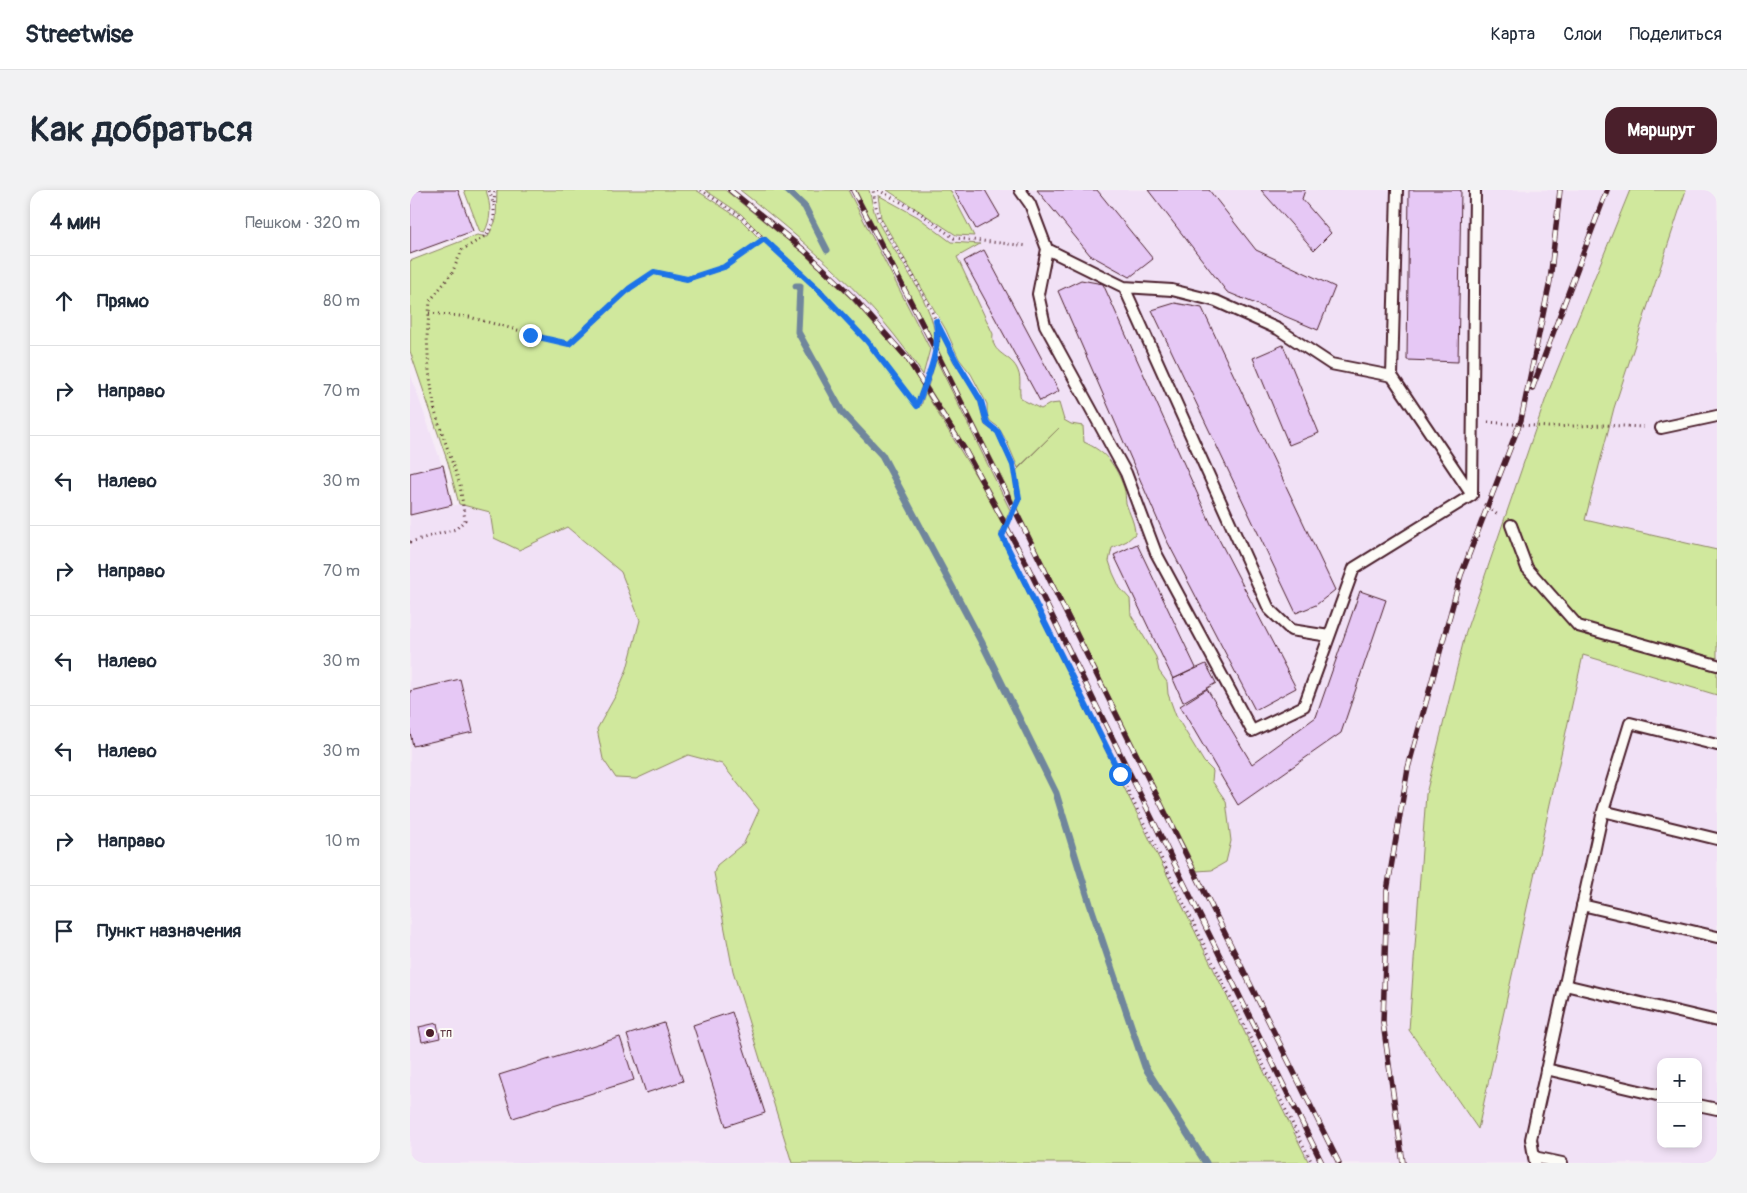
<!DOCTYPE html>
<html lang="ru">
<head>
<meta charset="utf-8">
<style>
	:root { --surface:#fff; --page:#f2f2f3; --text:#1f2937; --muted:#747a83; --line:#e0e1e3; --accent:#4a1f2b }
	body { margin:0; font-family:Pangolin,sans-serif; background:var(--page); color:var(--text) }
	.controls { position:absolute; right:15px; bottom:15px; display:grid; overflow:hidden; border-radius:10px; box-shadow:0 2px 8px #0003 }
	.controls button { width:45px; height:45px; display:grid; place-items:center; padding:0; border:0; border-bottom:1px solid var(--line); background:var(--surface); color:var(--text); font:25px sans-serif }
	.stop { position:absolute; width:15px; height:15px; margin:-11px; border:4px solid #1a73e8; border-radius:50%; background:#fff }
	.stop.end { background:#1a73e8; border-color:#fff; box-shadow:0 1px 5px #0008 }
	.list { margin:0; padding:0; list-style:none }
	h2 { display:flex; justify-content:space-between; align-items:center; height:65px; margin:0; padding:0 20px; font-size:21px }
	h2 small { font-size:16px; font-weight:400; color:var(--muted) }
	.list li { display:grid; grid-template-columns:32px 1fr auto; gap:15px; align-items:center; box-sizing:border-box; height:90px; padding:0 20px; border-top:1px solid var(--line) }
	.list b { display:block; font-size:19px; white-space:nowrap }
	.list em { font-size:16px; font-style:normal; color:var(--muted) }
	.icon { flex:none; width:28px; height:28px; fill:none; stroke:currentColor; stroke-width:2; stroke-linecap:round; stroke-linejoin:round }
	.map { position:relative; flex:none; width:1307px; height:973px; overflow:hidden; border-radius:15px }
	header { display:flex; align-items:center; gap:30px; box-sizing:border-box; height:70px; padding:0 25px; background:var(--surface); border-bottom:1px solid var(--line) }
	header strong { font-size:24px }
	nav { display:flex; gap:28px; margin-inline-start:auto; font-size:18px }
	.intro { display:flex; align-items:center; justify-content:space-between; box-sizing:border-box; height:120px; padding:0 30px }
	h1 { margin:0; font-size:35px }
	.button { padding:12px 22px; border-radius:15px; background:var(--accent); color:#fff; font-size:18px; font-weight:700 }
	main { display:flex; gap:30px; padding:0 30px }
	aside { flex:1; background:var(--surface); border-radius:15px; box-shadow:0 2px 8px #0003 }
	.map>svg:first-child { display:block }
</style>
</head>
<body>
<header>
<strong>Streetwise</strong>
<nav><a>Карта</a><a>Слои</a><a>Поделиться</a></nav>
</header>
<div class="intro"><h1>Как добраться</h1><a class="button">Маршрут</a></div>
<main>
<aside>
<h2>4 мин<small>Пешком · 320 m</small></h2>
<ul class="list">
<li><svg class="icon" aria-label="ahead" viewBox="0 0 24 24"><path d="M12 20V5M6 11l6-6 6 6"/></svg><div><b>Прямо</b></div><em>80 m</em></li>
<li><svg class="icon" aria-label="right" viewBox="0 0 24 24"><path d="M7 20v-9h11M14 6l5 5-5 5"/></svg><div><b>Направо</b></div><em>70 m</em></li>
<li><svg class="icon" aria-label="left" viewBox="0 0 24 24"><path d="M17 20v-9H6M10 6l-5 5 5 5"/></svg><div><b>Налево</b></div><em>30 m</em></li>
<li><svg class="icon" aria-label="right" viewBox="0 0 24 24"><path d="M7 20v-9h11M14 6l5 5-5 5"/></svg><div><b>Направо</b></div><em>70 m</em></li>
<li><svg class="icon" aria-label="left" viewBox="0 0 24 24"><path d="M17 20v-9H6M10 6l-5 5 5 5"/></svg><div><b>Налево</b></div><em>30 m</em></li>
<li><svg class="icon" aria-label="left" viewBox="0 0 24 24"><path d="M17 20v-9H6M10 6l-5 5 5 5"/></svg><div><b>Налево</b></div><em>30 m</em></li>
<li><svg class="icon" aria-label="right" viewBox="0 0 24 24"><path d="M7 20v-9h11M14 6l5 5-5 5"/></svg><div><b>Направо</b></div><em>10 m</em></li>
<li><svg class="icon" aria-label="arrive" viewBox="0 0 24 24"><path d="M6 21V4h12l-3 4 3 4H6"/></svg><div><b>Пункт назначения</b></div></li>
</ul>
</aside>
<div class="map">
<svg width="1307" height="973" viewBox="0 0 1307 973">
	<rect width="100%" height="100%" fill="#f6ecf6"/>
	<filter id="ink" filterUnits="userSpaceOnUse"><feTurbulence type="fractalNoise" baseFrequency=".02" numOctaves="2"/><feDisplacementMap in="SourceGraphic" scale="10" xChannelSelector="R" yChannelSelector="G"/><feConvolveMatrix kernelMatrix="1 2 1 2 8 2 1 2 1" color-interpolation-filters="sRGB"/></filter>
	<g filter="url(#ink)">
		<path fill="#f1e1f6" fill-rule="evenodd" d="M412 0H459L466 28 491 68 544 172 561 195 569 212 575 235 587 243 602 276 609 311 606 317 787 681 811 667 484 0H1220L1137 205 1056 441 1016 604 999 840 1068 939 1173 465 1307 505V973H899L590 343 511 216 411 99 440 72ZM1251 872H1288V954H1251Z
			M1276 0H1307V360L1175 330 1204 218Z
			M0 183 32 275 0 283Z
			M50 314 80 322 126 353 157 337 211 382 230 430 217 479 207 503 187 539 225 589 277 565 312 574 349 620 334 653 307 675 304 683 323 781 382 973H0V325Z"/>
		<path fill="#d0e89d" stroke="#8d8464" d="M54 0H76C81 17 82 27 74 43L70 42Z
			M87 0H286L329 28 350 49 355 48 331 24 295 0H315L392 62 440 108 495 169 512 196 507 211 511 216 515 202 595 334 590 343 606 378 899 973H382L323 781 304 683 307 675 334 653 349 620 312 574 278 565 226 589 206 588 193 569 187 539 207 503 217 479 230 430 211 382 157 337 109 360 84 348 80 322 49 314 38 273 0 161V71L67 45 78 47 86 30Z
			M330 0H438L520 159 513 185C466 111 398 54 330 0Z
			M446 0H459C462 10 463 21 467 30 480 57 532 125 524 152Z
			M477 0H540L564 46 546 45Z
			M1220 0H1276L1204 218 1175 330 1307 360V505L1173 465 1068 939 999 840 1016 604 1056 441 1137 205Z
			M468 5 508 27 541 52 570 54 547 67 583 144C580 165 602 164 608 181 612 190 608 199 611 209L631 219 640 214 649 213 654 230 661 234 673 236 674 252C696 262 706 275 714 298 716 303 715 308 716 313 719 323 725 333 725 344L717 351 702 358 699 371 703 383 710 398 720 409 721 425 746 467 749 481 757 492 758 504 766 526 794 572 803 581 802 591 816 611 821 651 816 672 802 680 787 681 606 317 610 309 606 281 649 238 608 278 597 252 588 237 580 231 577 225V214L561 184 549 169 536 140 471 28Z
			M529 139 544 172 561 195 569 212 575 235 587 243 602 276 607 308 605 314 527 158 530 148Z
			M526 169 600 320 596 330 557 259 518 196Z"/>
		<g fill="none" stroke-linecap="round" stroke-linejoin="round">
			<path stroke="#6f869c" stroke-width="7" d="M377 0 395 17 417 60
				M386 96H390L388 142 432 222 472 265 572 453 646 603 680 714 735 877 796 973"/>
		</g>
		<path fill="#e6c8f5" stroke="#4a1f2b" d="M0 0H48L63 41 0 64Z
			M544 0H575L590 26 566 39Z
			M627 0H687L743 69 720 87 680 65Z
			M738 0H799L846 60 925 97 908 140 817 102Z
			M851 0H895L892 9 921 43 904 60Z
			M999 0H1051L1048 172 997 170Z
			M574 60 649 201 630 211 554 71Z
			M671 90 693 94 801 334 886 498 845 520 756 349 648 101Z
			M765 113 792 118 925 400 906 415 886 423 742 120Z
			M873 155 909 243 879 255 843 168Z
			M33 275 42 315 0 325V283Z
			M727 354 786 478 763 489 704 365Z
			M950 401 976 410 931 543 828 615 770 516 797 499 842 574 906 527Z
			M796 474 806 493 773 512 763 489Z
			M50 489 63 542 3 556 0 542V501Z
			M322 822 355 923 316 936 283 835Z
			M27 833 30 848 12 852 9 837Z
			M254 833 273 891 236 903 217 845Z
			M210 847 224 890 103 928 89 885Z"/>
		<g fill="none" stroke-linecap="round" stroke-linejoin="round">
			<g stroke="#4a1f2b" stroke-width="14">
				<path id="lane" d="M610 0 620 14 637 59 714 97 762 100 806 111 868 139 921 174 982 186
					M987 0 982 186 1062 305
					M637 59 628 104 635 135 716 283 746 363 842 541 894 516 944 378 1062 305
					M714 97 859 419 881 440 919 446
					M1251 238 1307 226
					M1062 305 1065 0
					M1101 335 1117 378 1168 436 1307 475
					M1193 621 1307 649
					M1172 715 1307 747
					M1155 795 1307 831
					M1136 879 1251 906
					M1288 915 1307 919
					M1124 967 1152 973
					M1125 973 1121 949 1193 621 1220 533 1307 555"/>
			</g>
			<path stroke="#4a1f2b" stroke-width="3" stroke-dasharray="1 4" stroke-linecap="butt" d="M291 0 330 26 409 100 457 151 507 216C515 194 527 169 529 146 530 123 482 54 470 30 466 21 465 10 463 0
				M468 0 506 20 544 48 618 56
				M84 13 85 0
				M19 123 59 127 159 154 220 98 244 82 277 89 314 77 354 49
				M526 131 546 170 571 211 577 233 588 242 603 275 609 308 592 346 902 973
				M1078 232 1138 237 1194 235 1234 237
				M1074 314 1089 326
				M0 352 46 339 55 330 50 295 25 222 19 181 17 147 20 111 42 83 52 60 77 45 84 30V16L79 0"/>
			<use href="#lane" stroke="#fdfcf7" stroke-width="10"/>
			<g stroke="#4a1f2b" stroke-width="5.5">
				<path id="rail" d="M320 0 395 61 443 107 497 168 555 260 616 373 912 973
					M443 0 520 149 929 973
					M1122 199 1197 0
					M993 973 973 833 977 701 998 578 1051 385 1111 230 1140 91 1150 0"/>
			</g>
			<use href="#rail" stroke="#fdfcf7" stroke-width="4" stroke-dasharray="11" stroke-linecap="butt"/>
		</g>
	</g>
	<g fill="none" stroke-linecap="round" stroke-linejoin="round" filter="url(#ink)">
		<path stroke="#1a73e8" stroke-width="6" d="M120 145 159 154 220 98 244 82 277 89 314 77 354 49 409 100 457 151 507 216C517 189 531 160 526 131L546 170 571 211 577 233 588 242 603 275 609 308 592 346 710 584"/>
	</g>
	<circle fill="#4a1f2b" stroke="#fdfcf7" stroke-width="2" cx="20" cy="843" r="5"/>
	<g text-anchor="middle" stroke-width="4" stroke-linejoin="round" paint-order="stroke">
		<g font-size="12" fill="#4a1f2b" stroke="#fdfcf7" text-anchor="start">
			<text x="30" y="847">тп</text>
		</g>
	</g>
</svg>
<div class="controls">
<button>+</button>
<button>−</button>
</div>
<div class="stop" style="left:710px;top:584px"></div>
<div class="stop end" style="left:120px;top:145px"></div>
</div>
</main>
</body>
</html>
